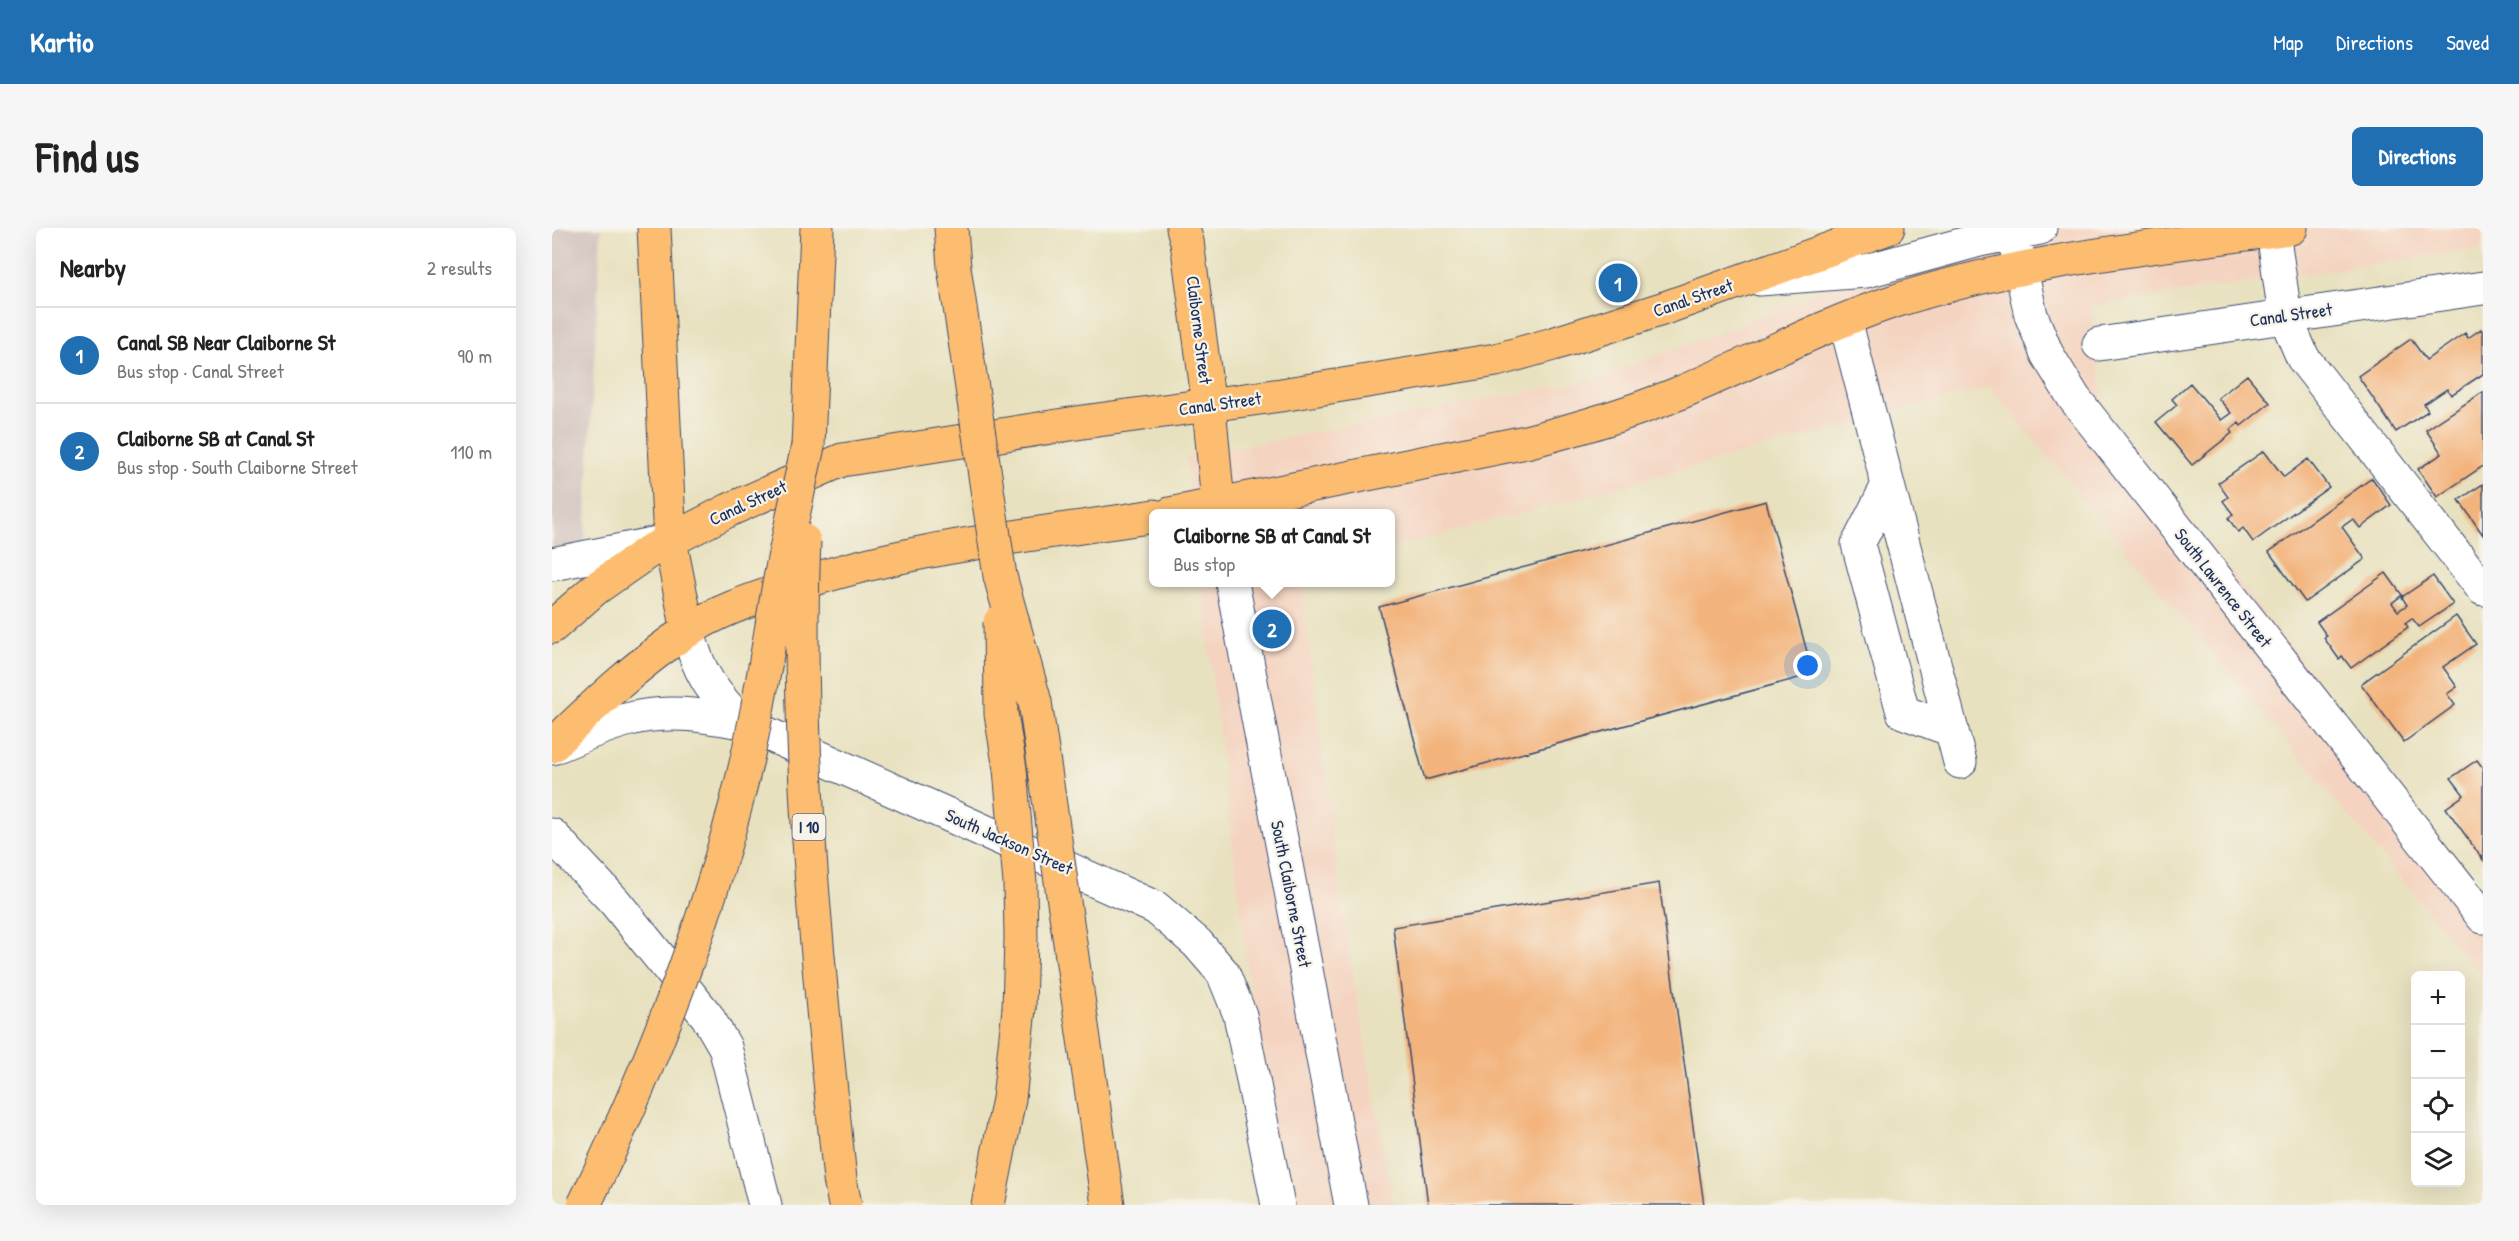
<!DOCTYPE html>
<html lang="en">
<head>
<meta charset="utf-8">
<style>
	:root { --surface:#fff; --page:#f6f6f6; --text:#222; --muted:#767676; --line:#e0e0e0; --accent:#1f6fb2 }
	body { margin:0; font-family:"Patrick Hand",sans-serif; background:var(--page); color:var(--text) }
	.controls { position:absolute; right:18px; bottom:18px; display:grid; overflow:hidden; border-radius:9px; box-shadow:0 6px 24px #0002 }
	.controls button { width:54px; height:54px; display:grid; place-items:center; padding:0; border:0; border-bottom:2px solid var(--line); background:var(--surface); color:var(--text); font:30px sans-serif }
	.you { position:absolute; left:1256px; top:438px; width:21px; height:21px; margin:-15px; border:4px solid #fff; border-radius:50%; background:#1a73e8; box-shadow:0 0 0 9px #1a73e833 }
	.badge { display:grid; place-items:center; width:39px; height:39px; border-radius:50%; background:var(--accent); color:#fff; font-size:20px; font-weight:700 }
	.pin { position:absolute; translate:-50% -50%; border:3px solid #fff; box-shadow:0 2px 6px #0006 }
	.popup { position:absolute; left:597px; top:281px; width:246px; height:78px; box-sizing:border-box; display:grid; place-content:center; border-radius:9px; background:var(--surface); filter:drop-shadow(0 2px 4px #0005); font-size:20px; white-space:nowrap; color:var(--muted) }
	.popup b { font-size:22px; color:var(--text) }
	.popup::after { content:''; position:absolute; left:50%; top:100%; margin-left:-12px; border:12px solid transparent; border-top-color:var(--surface) }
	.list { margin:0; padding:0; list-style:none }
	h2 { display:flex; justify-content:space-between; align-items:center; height:78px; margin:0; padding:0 24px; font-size:26px }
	h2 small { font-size:20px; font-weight:400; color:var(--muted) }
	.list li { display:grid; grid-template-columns:39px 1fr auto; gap:18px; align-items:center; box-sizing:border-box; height:96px; padding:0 24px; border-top:2px solid var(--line) }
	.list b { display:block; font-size:22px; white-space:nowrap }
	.list p { margin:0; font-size:20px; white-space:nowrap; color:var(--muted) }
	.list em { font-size:20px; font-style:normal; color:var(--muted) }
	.icon { flex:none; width:33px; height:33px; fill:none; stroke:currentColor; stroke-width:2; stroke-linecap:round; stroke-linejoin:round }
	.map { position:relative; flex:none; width:1931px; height:977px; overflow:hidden; border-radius:9px }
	header { display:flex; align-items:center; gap:36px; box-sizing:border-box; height:84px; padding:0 30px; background:var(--accent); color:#fff }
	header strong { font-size:28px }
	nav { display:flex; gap:33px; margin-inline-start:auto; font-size:21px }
	.intro { display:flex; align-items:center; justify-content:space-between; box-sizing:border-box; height:144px; padding:0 36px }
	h1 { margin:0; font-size:42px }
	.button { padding:15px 27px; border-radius:9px; background:var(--accent); color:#fff; font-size:21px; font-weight:700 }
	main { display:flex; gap:36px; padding:0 36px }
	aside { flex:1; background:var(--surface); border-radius:9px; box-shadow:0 6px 24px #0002 }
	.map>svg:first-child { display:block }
</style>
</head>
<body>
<header>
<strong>Kartio</strong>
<nav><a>Map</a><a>Directions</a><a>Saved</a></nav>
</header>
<div class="intro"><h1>Find us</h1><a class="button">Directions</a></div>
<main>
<aside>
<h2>Nearby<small>2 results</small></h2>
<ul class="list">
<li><span class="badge">1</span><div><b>Canal SB Near Claiborne St</b><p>Bus stop · Canal Street</p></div><em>90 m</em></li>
<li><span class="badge">2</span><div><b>Claiborne SB at Canal St</b><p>Bus stop · South Claiborne Street</p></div><em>110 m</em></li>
</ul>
</aside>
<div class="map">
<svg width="1931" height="977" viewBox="0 0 1931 977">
	<rect width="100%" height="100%" fill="#f7f3e8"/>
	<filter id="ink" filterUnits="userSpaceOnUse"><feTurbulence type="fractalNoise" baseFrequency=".0167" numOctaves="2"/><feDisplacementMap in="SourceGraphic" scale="12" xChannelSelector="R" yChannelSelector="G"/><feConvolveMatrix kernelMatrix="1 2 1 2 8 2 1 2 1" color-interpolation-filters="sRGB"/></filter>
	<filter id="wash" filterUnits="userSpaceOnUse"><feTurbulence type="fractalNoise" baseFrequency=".008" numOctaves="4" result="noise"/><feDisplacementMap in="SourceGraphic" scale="24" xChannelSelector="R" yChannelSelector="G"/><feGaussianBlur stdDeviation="1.35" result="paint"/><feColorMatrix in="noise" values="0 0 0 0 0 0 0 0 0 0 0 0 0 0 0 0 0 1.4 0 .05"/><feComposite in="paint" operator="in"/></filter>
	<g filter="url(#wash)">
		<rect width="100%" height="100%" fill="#e8e1bf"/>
		<path fill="#f4d3c0" d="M1412 0H1931V20L1538 78 1552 182 1931 665V749L1438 159 839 320 838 286 641 285 634 229 1038 152 1184 99Z
			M649 355H749L789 675 841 977H724Z"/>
		<path fill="#d0c0bc" d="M0 0H49L32 329 0 337Z"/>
		<g id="blocks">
			<path fill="#f3b37c" d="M1929 101 1931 105V146L1899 167 1895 161 1872 176 1876 183 1844 204 1806 148 1859 111 1874 132 1913 105 1916 110Z
				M1695 147 1718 175 1689 198 1687 195 1678 202 1680 205 1640 237 1604 194 1625 177 1620 171 1638 155 1669 192 1679 185 1666 170Z
				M1931 164V238L1885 269 1866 241 1890 226 1874 202Z
				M1712 223 1732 249 1756 231 1777 259 1701 314 1691 300 1686 304 1676 290 1681 286 1671 273 1676 269 1666 255Z
				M1820 250 1839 277 1808 300 1801 291 1790 299 1813 331 1753 374 1717 324Z
				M1931 256V307L1907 272Z
				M1214 273 1261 446 873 552 827 379Z
				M1834 345 1850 367 1840 375 1846 383 1855 377 1850 369 1881 348 1901 376 1867 399 1860 390 1853 395 1856 399 1799 440 1790 428 1787 431 1772 410 1775 408 1765 394Z
				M1904 388 1924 416 1891 439 1905 459 1895 466 1903 477 1852 514 1809 456Z
				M1925 532 1931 540V632L1894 580 1912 567 1899 550Z
				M1107 655 1152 977H876L841 699Z"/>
		</g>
	</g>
	<g filter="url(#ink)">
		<use href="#blocks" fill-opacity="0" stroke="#3a4a6d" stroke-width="1.5"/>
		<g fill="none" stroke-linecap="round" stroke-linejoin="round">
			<g stroke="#3a4a6d" stroke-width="35">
				<path id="minor" d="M1721 3 1733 88 1751 130 1931 361
					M1461 5 1479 87 1495 126 1522 170 1931 689
					M1208 51 1314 43 1427 12 1488 0
					M1293 92 1408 534
					M1547 116 1931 60
					M1336 257 1306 316 1351 484 1400 502
					M0 336 116 313
					M680 354 799 977
					M136 403C146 445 160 463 189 494L604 680 645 715 671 745 688 787 726 977
					M0 520C24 510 49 499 74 492 112 481 151 487 189 494
					M0 607 63 674 155 788 173 819 213 977"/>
			</g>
			<g stroke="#3a4a6d" stroke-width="35">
				<path id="major" d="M635 14 657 178 666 276
					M618 286 974 214C1025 201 1076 186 1125 166 1195 137 1262 101 1334 76 1464 32 1604 19 1739 0
					M118 313 136 403
					M0 399 43 361 96 324 177 282 290 232 531 194 729 167 944 132 1001 116 1113 80 1336 0
					M0 518C42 477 86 435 135 403 165 383 202 371 235 360 354 319 478 308 602 288"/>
			</g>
			<g stroke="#3a4a6d" stroke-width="35">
				<path id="highway" d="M102 0 118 313
					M399 0 402 39
					M631 0 635 14
					M256 218 265 0
					M525 763 556 977
					M436 977 457 871 467 781"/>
			</g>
			<use href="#minor" stroke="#fff" stroke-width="33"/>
			<use href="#major" stroke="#fcbd6f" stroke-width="33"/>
			<use href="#highway" stroke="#fcbd6f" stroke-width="33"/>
			<g stroke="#3a4a6d" stroke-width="35" stroke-linecap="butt">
				<path id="highway-bridge" d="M402 39 448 348 483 474 525 763
					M252 313C243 526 266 740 288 951L293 977
					M448 394 449 486 458 541 468 655 469 710 467 781
					M32 977C100 838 156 694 192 544 207 482 216 419 227 356 236 310 246 264 256 218"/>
			</g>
			<use href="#highway-bridge" stroke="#fcbd6f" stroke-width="33"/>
		</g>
	</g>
	<g text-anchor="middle" stroke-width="4.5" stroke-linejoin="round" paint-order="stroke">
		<rect fill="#f7f3e8" stroke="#5d6a87" stroke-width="1.5" x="240.5" y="586" width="33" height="26" rx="4.5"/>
		<g font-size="16" font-weight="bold" fill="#1b2f5e">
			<text x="257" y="605">I 10</text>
		</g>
		<g font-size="18" fill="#1b2f5e" stroke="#f7f3e8">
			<text transform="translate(1141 70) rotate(-19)" y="6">Canal Street</text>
			<text transform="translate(1739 87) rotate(-8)" y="6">Canal Street</text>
			<text transform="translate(647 102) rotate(83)" y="6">Claiborne Street</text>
			<text transform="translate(668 176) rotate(-8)" y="6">Canal Street</text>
			<text transform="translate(196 275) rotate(-25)" y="6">Canal Street</text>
			<text transform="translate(1671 360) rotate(52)" y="6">South Lawrence Street</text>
			<text transform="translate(457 614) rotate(24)" y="6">South Jackson Street</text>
			<text transform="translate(739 666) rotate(79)" y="6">South Claiborne Street</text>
		</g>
	</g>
</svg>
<div class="controls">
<button>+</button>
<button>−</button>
<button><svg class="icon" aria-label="locate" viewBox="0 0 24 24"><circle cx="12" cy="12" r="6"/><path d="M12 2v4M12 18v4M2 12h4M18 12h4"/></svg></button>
<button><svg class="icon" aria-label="layers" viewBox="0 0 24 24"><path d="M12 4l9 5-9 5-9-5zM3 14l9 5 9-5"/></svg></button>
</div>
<div class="you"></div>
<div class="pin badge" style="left:1066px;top:55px">1</div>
<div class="pin badge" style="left:720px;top:401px">2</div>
<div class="popup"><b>Claiborne SB at Canal St</b>Bus stop</div>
</div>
</main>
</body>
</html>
